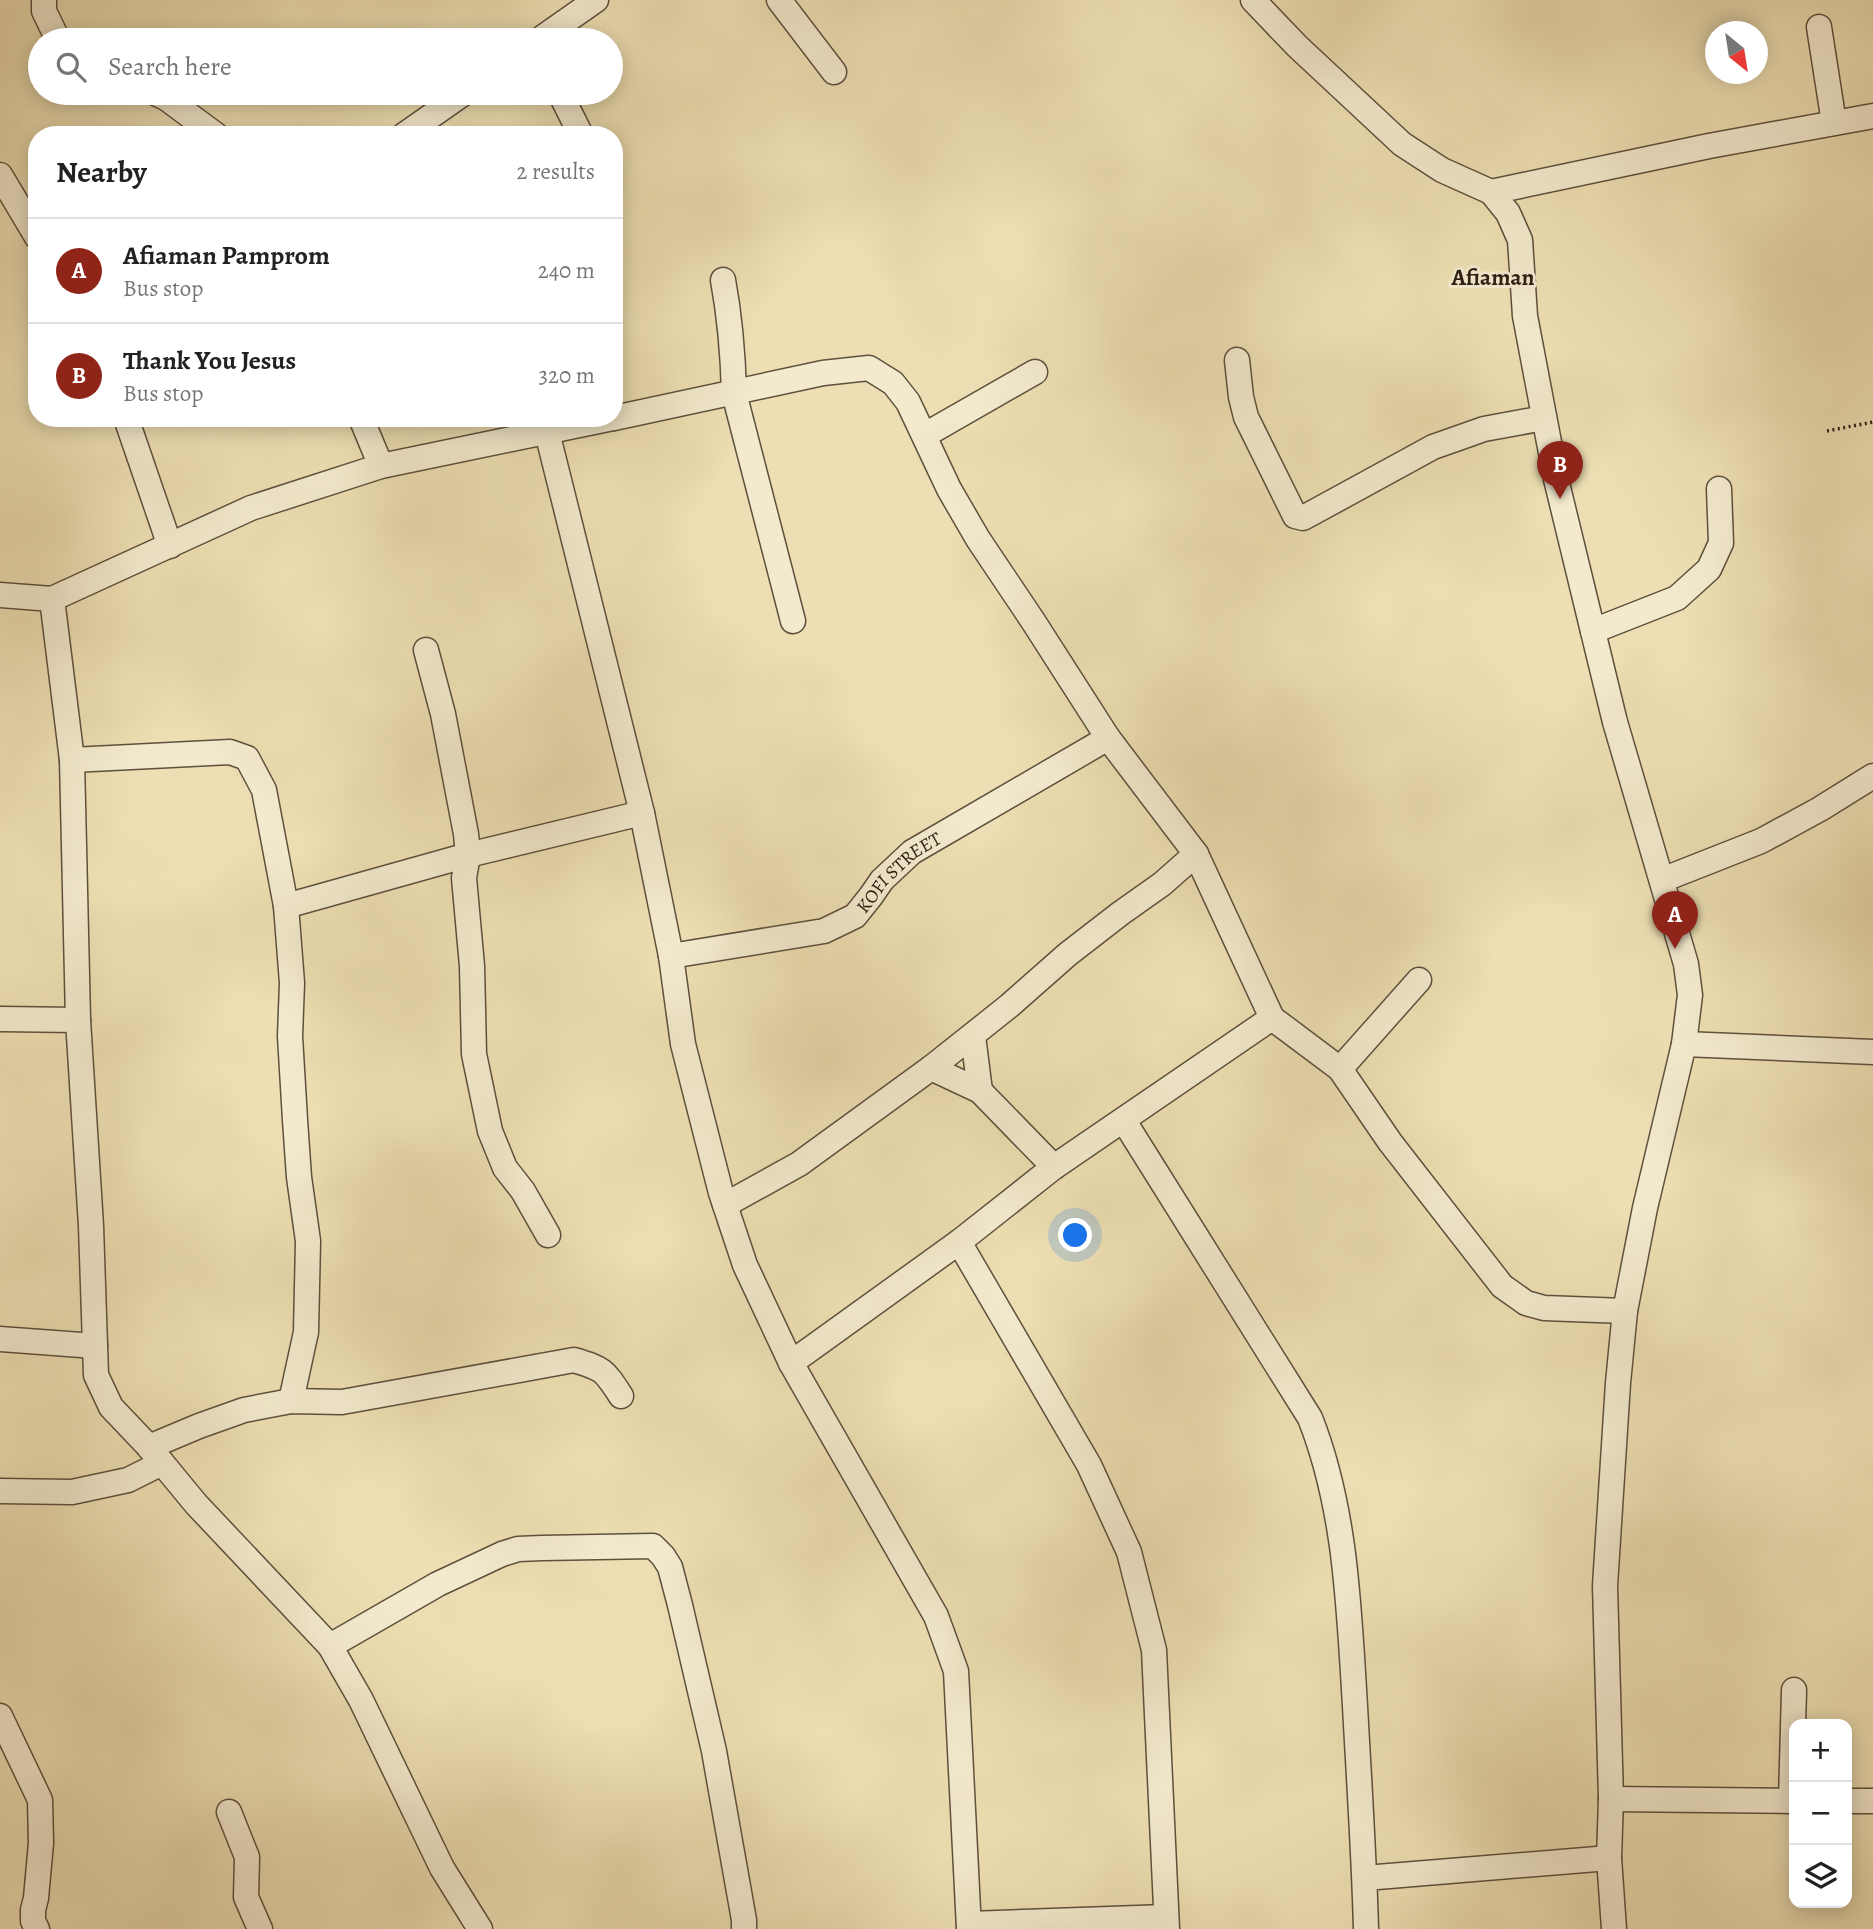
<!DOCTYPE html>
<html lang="en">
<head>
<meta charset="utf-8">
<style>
	:root { --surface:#fff; --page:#f2f2f2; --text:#222; --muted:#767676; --line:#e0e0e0; --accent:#8f2418 }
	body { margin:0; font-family:Alegreya,serif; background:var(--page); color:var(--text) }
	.controls { position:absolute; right:21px; bottom:21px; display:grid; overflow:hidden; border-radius:14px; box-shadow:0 4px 18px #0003 }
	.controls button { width:63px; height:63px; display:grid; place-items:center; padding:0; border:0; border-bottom:2px solid var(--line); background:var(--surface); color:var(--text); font:35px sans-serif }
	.compass { position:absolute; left:1705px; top:21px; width:63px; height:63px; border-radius:50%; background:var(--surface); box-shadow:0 4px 18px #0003; rotate:150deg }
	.you { position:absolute; left:1076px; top:1236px; width:24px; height:24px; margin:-18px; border:5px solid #fff; border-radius:50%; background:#1a73e8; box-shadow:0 0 0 10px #1a73e833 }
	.badge { display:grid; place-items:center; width:46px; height:46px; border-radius:50%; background:var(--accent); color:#fff; font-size:23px; font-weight:700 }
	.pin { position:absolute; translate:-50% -58px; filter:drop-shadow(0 2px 4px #0008) }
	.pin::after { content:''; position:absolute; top:37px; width:24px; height:21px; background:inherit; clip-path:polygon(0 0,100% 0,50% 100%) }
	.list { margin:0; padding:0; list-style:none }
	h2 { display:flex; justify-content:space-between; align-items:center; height:91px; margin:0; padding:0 28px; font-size:30px }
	h2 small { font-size:23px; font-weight:400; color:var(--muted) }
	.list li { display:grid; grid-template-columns:46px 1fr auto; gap:21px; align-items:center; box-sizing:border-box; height:105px; padding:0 28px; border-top:2px solid var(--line) }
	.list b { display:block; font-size:26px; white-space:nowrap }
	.list p { margin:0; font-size:23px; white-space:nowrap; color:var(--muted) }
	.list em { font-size:23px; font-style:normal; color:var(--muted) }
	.icon { flex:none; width:38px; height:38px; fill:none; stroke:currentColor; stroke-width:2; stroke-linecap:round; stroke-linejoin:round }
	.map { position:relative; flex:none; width:1873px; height:1929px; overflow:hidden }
	.search { position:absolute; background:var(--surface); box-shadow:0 4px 18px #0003; left:28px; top:28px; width:595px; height:77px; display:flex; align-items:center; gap:18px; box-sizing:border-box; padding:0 24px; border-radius:38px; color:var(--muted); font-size:26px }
	.panel { position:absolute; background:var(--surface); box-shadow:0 4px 18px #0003; left:28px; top:126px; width:595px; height:301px; border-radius:28px }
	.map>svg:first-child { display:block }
</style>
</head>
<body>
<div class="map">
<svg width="1873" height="1929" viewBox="0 0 1873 1929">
	<rect width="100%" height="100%" fill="#eddfb3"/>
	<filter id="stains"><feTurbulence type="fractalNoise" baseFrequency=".00286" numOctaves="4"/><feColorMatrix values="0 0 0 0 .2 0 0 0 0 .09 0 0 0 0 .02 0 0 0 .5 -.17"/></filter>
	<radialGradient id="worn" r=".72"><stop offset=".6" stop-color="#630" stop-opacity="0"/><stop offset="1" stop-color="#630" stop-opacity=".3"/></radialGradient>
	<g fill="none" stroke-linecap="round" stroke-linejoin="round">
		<g stroke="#5e503d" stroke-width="27">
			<g id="minor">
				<path d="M44 0V11L58 40"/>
				<path d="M779 0 834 72"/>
				<path d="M1253 0 1297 46 1402 144 1442 170 1491 192 1508 213 1520 240 1525 316 1556 479 1615 722 1686 964 1690 995 1684 1044 1645 1208 1625 1311 1618 1383 1605 1586 1611 1799 1609 1858 1614 1929"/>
				<path d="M1819 27 1834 123"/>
				<path d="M539 40 596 0"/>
				<path d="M155 93 166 98 216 135"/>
				<path d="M560 93 581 135"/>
				<path d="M404 135 464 93"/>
				<path d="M0 175 37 237"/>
				<path d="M1491 192 1709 146 1873 116"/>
				<path d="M723 280C730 318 733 355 734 393L793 621"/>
				<path d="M1237 360 1241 397 1246 417 1295 516 1303 518 1433 447 1484 429 1544 418"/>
				<path d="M126 418 170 546"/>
				<path d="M361 418 381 466"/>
				<path d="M614 418 823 373 869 368 893 383 908 402 949 489 978 539 1033 621 1108 738 1196 854 1272 1018 1340 1069 1390 1142 1502 1286 1526 1303 1544 1308 1625 1311"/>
				<path d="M547 432 642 813 671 956 683 1044 721 1193 745 1265 791 1363 936 1616 956 1671 969 1929"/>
				<path d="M925 435 1035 372"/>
				<path d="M0 595 52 599 251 508 381 466 613 418"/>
				<path d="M52 599 72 760 78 1020 91 1226 96 1375 111 1407 149 1447 196 1504 330 1646 361 1700 442 1868 480 1929"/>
				<path d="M1593 631 1677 598 1709 569 1721 543 1719 489"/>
				<path d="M426 650 443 714 466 834 468 855 464 878 472 966 474 1054 490 1131 505 1168 523 1191 548 1235"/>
				<path d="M72 760 230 752 247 758 264 790 286 906 292 983 290 1036 295 1120 299 1177 308 1241 306 1332 291 1401"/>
				<path d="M1662 880 1761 841 1820 809 1873 776"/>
				<path d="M286 906 468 855 642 813"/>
				<path id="s1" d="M671 956 824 931 855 916 871 896 882 880 912 852 1108 738"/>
				<path d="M0 1019 78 1020"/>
				<path d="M1684 1044 1873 1052"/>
				<path d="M931 1068 980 1091 973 1036"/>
				<path d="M1340 1069 1419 980"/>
				<path d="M980 1091 1054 1167"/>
				<path d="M1124 1121 1310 1418C1346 1509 1349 1609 1355 1706 1359 1780 1364 1854 1366 1929"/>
				<path d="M725 1205 799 1164 931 1068 1009 1006 1068 954 1121 913 1162 884 1196 854"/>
				<path d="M959 1242 1089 1465 1129 1552 1154 1650 1167 1929"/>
				<path d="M0 1339 95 1346"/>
				<path d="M791 1363 959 1242 1054 1167 1272 1018"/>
				<path d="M149 1447 199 1426 244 1410 291 1401 342 1402 574 1360C604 1369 604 1370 621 1396"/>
				<path d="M0 1491 72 1492 128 1480 162 1463"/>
				<path d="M330 1646 438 1584 502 1554 518 1549 542 1548 653 1546 663 1556 670 1567 680 1605 714 1751 744 1920V1929"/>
				<path d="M0 1716 40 1800 41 1843 36 1898 33 1910V1921L37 1929"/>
				<path d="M1611 1799 1794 1801"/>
				<path d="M1791 1801 1794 1690"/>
				<path d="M1847 1801H1873"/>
				<path d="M229 1812 247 1857 246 1897 260 1929"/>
				<path d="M1365 1878 1609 1858"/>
				<path d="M969 1924 1166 1917"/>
			</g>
		</g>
		<path stroke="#2e2016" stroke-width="3.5" stroke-dasharray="2 3.5" stroke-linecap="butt" d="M1827 431 1873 422"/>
		<use href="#minor" stroke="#f3eace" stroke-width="24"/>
	</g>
	<g text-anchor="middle" stroke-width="6" stroke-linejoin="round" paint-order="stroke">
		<g font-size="19" fill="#2e2016" stroke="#f3eace">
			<text dy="7" stroke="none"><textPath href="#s1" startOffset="252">KOFI STREET</textPath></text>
		</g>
		<g font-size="23" font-weight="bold" fill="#2e2016" stroke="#f3eace">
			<text x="1493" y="285">Afiaman</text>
		</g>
	</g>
	<rect width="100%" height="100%" filter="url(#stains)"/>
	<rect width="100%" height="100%" fill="url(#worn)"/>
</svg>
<div class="controls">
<button>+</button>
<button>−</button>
<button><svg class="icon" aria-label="layers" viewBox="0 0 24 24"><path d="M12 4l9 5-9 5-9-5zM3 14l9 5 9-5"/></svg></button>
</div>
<svg class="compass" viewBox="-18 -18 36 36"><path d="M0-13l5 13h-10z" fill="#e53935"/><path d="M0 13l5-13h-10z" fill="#767676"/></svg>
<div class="you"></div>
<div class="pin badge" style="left:1675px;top:949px">A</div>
<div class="pin badge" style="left:1560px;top:499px">B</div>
<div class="search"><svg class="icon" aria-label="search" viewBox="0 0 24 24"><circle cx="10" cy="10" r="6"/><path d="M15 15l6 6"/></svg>Search here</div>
<section class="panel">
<h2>Nearby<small>2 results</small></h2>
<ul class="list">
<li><span class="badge">A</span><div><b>Afiaman Pamprom</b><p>Bus stop</p></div><em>240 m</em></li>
<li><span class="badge">B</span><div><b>Thank You Jesus</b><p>Bus stop</p></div><em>320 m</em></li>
</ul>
</section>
</div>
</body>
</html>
